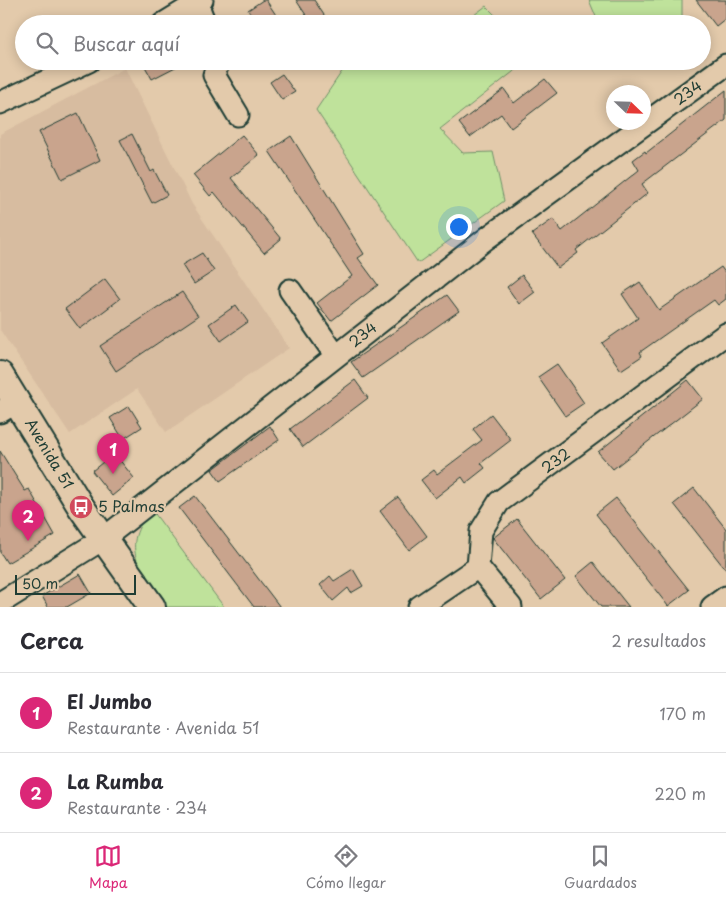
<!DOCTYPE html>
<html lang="es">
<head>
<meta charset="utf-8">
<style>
	:root { --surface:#fff; --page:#f7f7f7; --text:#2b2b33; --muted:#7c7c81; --line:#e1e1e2; --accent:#db2777 }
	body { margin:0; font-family:"Playpen Sans",sans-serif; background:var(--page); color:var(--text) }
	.compass { position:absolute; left:606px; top:85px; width:45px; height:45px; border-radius:50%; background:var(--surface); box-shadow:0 2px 12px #0003; rotate:113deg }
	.scale { position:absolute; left:15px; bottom:12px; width:121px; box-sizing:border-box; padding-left:5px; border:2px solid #1f3d34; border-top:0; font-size:14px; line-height:18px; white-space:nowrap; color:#1f3d34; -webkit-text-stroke:4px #e3caab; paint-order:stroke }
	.you { position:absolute; left:458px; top:226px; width:18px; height:18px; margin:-12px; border:4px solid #fff; border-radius:50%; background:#1a73e8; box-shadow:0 0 0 8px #1a73e833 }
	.badge { display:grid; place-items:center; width:32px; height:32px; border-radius:50%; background:var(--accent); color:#fff; font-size:16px; font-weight:700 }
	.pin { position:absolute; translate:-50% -41px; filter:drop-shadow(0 1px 2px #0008) }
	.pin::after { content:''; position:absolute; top:26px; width:18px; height:15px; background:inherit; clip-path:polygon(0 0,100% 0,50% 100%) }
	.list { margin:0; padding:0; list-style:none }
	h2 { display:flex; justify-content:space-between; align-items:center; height:65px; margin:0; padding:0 20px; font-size:21px }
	h2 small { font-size:16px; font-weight:400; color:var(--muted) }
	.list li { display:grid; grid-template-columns:32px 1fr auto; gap:15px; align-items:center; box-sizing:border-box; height:80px; padding:0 20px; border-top:1px solid var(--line) }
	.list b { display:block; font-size:19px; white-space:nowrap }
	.list p { margin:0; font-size:16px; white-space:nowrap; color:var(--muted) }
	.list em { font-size:16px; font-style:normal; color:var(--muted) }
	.icon { flex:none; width:28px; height:28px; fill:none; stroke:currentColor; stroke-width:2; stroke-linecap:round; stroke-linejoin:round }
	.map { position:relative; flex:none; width:726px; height:607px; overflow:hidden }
	.search { position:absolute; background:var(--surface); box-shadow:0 2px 12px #0003; left:15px; right:15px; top:15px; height:55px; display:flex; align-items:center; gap:12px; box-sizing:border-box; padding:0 18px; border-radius:28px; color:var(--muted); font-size:19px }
	.sheet { height:225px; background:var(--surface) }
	nav { display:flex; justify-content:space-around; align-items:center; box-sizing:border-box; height:70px; border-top:1px solid var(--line); background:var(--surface); font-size:14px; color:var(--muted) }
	nav a { display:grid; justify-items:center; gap:2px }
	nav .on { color:var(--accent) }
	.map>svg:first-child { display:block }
</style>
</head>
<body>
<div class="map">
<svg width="726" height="607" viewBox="0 0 726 607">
	<rect width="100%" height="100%" fill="#e3caab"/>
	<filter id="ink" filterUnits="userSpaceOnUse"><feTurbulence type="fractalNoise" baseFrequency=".02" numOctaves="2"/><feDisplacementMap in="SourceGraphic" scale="10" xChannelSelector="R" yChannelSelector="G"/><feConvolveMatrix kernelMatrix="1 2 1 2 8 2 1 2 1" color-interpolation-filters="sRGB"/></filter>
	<g filter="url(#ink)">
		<path fill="#d7bca0" d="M125 68 192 204 289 348 166 432 137 389 70 434 0 330V134Z"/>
		<path fill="#bfe29b" stroke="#6f9068" d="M589 0H682V24H599Z
			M486 6 504 24H462Z
			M349 61H527L440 129 463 153 493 152 504 201 418 263 316 110Z
			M152 510 224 607H164C142 573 117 546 152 510Z"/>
		<path fill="#c9a48d" stroke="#1f3d34" d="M263 0H266L282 24H256L248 10Z
			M296 0H314L330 24H312Z
			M696 0H726V18L716 26Z
			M142 61H187L152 79Z
			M282 74 295 92 282 100 270 82Z
			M545 79 557 93 511 128 501 114 470 137 459 123 504 89 514 103Z
			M726 90V120L642 184 648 193 576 250 578 253 558 268 532 234 553 219 562 231 639 170 633 160 645 151 646 153Z
			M78 113 100 160 62 179 39 132Z
			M132 134 151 172 154 170 167 195 152 203 120 140Z
			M242 135 259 155 231 178 281 239 264 253 214 192 210 196 193 175Z
			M291 136 364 254 358 258 378 285 331 321 317 303 352 276 269 151Z
			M202 253 214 271 194 284 182 265Z
			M721 267 726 274V299L718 305 714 300 640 352 642 356 621 370 602 343 638 318 622 294 640 282 659 310Z
			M522 275 535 292 519 304 507 287Z
			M105 279 120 299 80 329 65 309Z
			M182 292 198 316 116 371 100 346Z
			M447 295 459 311 363 378 351 362Z
			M236 305 248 322 221 341 209 324Z
			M557 364 584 403 565 416 538 377Z
			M355 380 368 398 303 447 290 429Z
			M688 380 703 399 613 469 598 452Z
			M129 406 142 427 123 439 110 418Z
			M491 414 511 440 481 463 485 468 466 483 462 477 435 498 421 480 434 470 437 474 482 440 473 429Z
			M270 426 279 440 220 481 212 470Z
			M0 451 25 491 29 489 55 535 7 563 0 552Z
			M114 453 134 478 112 496 92 471Z
			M694 488 726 529V570L674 504Z
			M195 496 280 607H254L179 508Z
			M398 497 427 536 409 550 380 511Z
			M616 498 689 590 668 606 596 514Z
			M517 519 565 580 541 599 493 538Z
			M593 562 629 607H601L576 576Z
			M353 569 363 586 351 593 348 588 333 601 320 585 330 576 334 581Z
			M80 574 91 593 67 607H48L42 596Z"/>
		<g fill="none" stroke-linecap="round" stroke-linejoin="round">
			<g stroke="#1f3d34" stroke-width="25">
				<path id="minor" d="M197 3 205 24
					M163 24 202 0
					M219 61 214 75 238 115
					M0 103 89 61
					M290 290 336 356
					M0 412 17 402
					M478 567 481 531 499 502 726 334
					M478 567 511 607
					M0 603 103 539 487 238 726 65
					M419 607 478 567
					M712 607 726 597"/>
			</g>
			<g stroke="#1f3d34" stroke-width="30">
				<path id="major" d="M0 375 81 507 152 607"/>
			</g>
			<use href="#minor" stroke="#e3caab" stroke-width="21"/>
			<use href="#major" stroke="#e3caab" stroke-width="26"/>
		</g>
	</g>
	<defs>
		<g id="bus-disc" transform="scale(1.25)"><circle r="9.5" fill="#d1495b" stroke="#e3caab"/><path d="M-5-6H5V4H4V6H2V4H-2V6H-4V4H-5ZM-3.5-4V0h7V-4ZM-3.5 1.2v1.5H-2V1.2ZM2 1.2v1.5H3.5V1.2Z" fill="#fff"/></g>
	</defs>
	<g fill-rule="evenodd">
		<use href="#bus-disc" x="81" y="507"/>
	</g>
	<g text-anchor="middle" stroke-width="4.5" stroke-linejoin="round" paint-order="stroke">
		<g font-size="15" fill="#1f3d34" stroke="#e3caab">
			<text transform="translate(688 93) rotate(-36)" y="5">234</text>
			<text transform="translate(363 335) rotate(-38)" y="5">234</text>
			<text transform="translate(49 454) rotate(59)" y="5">Avenida 51</text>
			<text transform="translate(556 461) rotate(-36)" y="5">232</text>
		</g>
		<g font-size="15" fill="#1f3d34" stroke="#e3caab" text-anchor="start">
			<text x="98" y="512">5 Palmas</text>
		</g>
	</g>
</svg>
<svg class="compass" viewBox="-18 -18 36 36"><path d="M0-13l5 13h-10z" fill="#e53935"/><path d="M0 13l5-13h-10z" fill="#7c7c81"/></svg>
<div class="scale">50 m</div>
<div class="you"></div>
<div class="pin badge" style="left:113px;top:474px">1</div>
<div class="pin badge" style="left:28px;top:541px">2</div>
<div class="search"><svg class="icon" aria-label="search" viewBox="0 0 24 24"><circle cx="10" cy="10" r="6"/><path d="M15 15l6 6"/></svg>Buscar aquí</div>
</div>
<section class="sheet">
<h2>Cerca<small>2 resultados</small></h2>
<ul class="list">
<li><span class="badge">1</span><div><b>El Jumbo</b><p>Restaurante · Avenida 51</p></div><em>170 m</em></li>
<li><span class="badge">2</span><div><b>La Rumba</b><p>Restaurante · 234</p></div><em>220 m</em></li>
</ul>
</section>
<nav>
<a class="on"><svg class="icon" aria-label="map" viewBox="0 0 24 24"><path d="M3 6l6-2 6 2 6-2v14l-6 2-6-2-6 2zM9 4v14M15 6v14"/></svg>Mapa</a>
<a><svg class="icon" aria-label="directions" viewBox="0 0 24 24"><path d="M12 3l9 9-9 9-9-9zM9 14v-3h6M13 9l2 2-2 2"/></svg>Cómo llegar</a>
<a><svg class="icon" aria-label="saved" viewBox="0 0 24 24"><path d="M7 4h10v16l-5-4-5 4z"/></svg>Guardados</a>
</nav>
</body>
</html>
